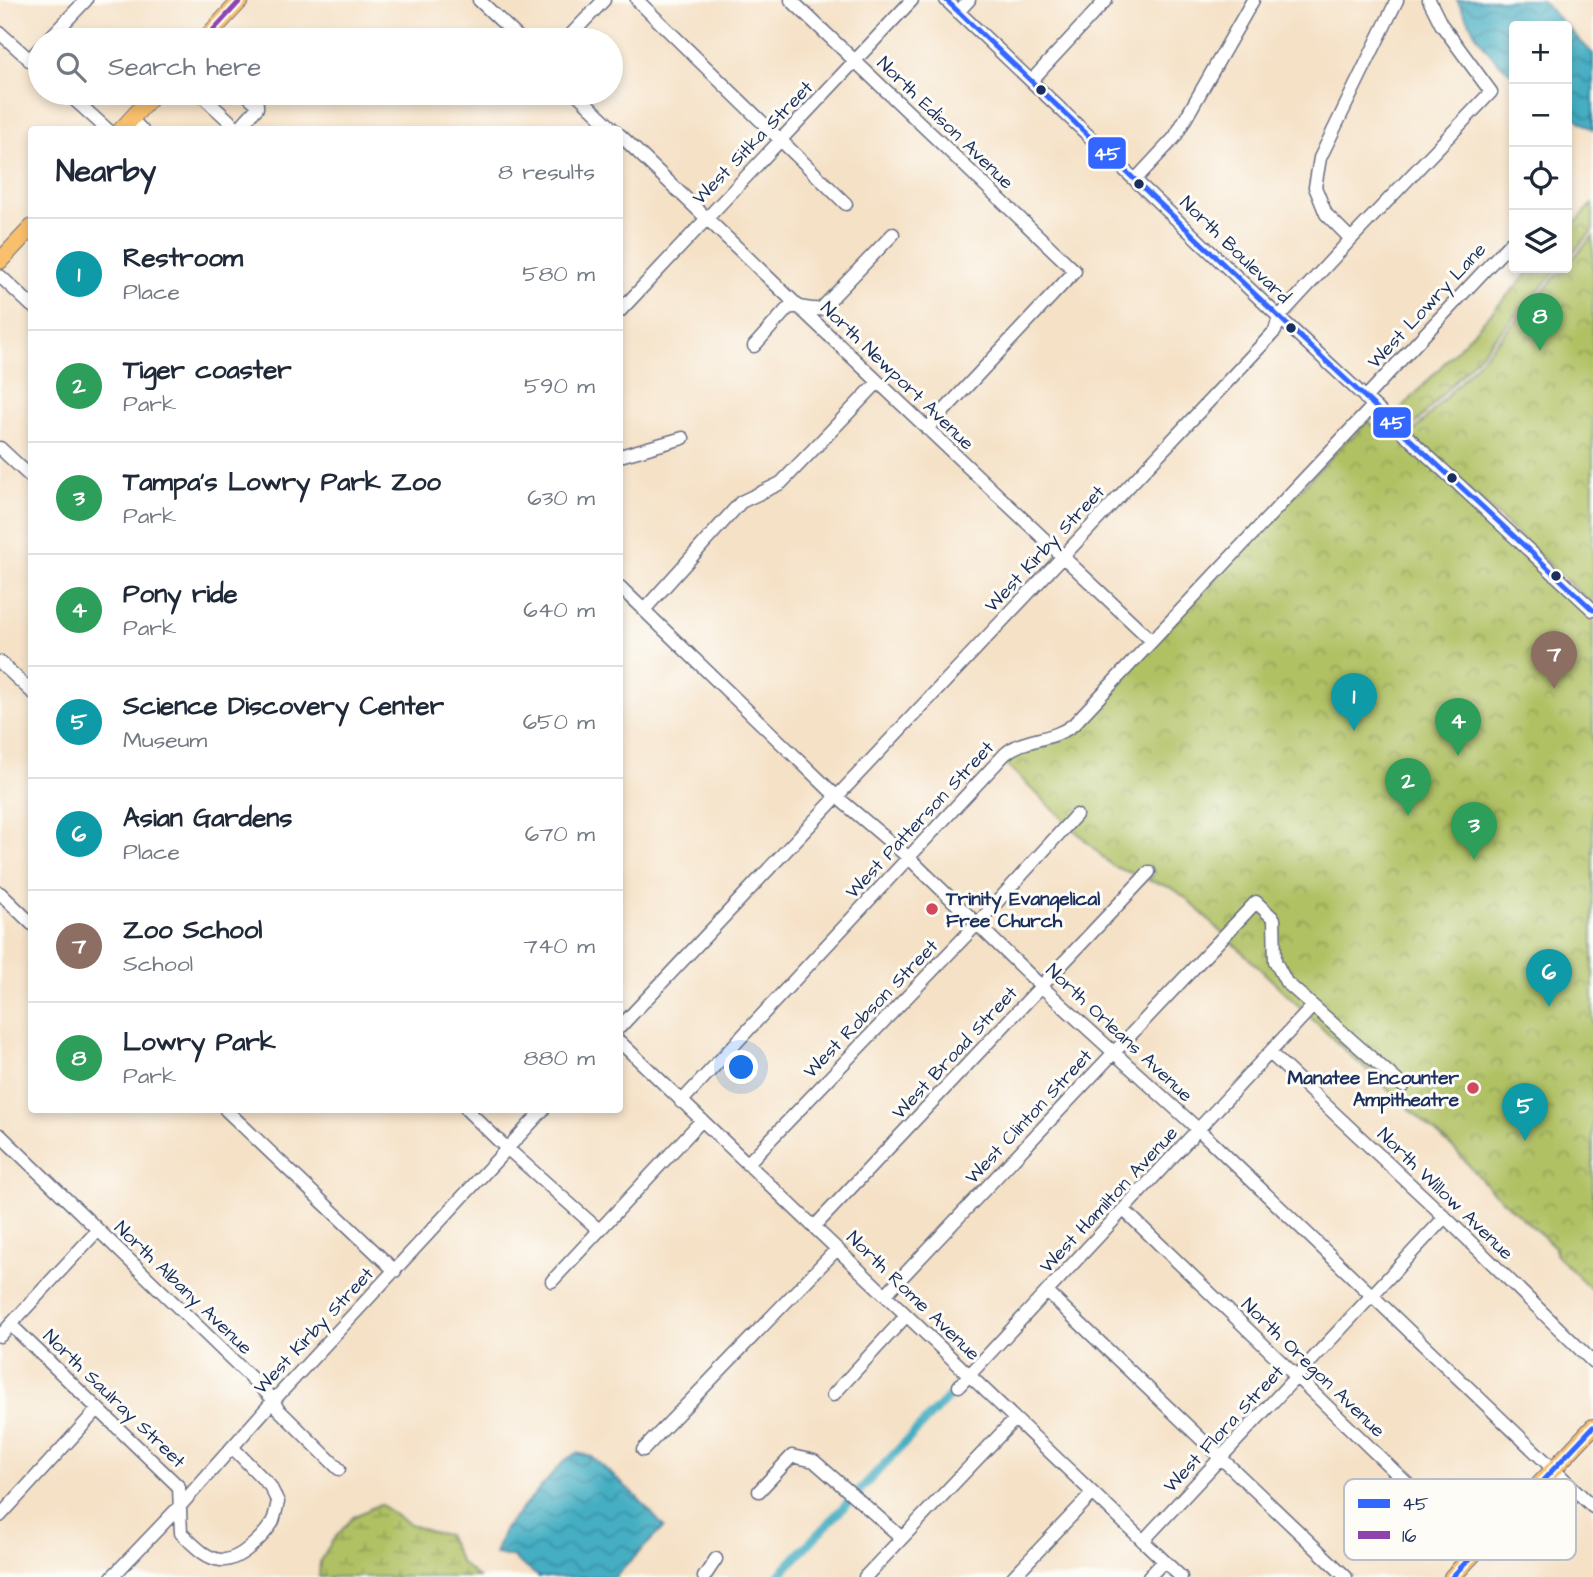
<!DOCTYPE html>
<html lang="en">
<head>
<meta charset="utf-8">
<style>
	:root { --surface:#fff; --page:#f6f6f7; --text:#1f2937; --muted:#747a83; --line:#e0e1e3; --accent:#b45309 }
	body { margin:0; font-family:"Architects Daughter",sans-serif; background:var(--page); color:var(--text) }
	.controls { position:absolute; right:21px; top:21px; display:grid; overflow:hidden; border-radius:7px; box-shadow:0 4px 10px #0003 }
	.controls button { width:63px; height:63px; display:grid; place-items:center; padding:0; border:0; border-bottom:2px solid var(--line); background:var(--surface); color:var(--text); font:35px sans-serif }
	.you { position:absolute; left:742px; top:1068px; width:24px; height:24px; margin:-18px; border:5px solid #fff; border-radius:50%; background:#1a73e8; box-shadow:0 0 0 10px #1a73e833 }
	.badge { display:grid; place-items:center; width:46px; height:46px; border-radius:50%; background:var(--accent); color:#fff; font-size:23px; font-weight:700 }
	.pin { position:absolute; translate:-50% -58px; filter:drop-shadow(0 2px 4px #0008) }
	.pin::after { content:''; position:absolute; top:37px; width:24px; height:21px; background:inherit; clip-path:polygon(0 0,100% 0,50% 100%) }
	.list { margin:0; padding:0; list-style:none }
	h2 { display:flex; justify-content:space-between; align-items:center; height:91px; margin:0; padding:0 28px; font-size:30px }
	h2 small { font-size:23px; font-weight:400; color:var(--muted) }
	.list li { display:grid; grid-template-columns:46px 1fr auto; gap:21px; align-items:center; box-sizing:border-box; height:112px; padding:0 28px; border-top:2px solid var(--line) }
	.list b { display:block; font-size:26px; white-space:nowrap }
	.list p { margin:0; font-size:23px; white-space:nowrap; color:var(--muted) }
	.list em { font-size:23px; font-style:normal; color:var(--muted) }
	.icon { flex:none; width:38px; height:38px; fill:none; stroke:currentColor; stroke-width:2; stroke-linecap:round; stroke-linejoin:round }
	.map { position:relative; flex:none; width:1593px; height:1577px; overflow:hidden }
	.search { position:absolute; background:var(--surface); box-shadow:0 4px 10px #0003; left:28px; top:28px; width:595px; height:77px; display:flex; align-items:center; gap:18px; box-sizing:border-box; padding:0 24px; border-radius:38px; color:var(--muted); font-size:26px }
	.panel { position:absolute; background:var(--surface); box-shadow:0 4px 10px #0003; left:28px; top:126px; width:595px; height:987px; border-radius:7px }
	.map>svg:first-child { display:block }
</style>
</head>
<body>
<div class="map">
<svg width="1593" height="1577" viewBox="0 0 1593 1577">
	<defs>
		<pattern id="wetland-marsh" width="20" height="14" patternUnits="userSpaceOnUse" patternTransform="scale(1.75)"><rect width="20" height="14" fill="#b0c164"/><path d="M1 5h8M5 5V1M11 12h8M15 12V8" fill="none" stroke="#8e9d56"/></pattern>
		<pattern id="park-crowns" width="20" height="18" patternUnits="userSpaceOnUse" patternTransform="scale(1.75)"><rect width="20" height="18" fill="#b0c164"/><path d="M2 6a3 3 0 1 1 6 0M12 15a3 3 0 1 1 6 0" fill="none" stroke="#8e9d56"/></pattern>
		<pattern id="water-waves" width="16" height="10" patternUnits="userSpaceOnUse" patternTransform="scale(1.75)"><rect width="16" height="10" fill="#44aec3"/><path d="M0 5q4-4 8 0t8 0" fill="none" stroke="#388ea2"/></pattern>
	</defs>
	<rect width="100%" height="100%" fill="#fdfcf7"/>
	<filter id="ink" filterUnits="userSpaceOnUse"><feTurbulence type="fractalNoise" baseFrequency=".0143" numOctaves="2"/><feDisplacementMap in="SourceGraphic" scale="14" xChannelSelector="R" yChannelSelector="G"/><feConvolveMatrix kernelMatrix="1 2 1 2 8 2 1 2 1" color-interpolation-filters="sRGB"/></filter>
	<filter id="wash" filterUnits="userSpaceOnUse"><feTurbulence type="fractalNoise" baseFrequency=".00686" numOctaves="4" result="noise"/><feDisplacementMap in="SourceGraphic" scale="28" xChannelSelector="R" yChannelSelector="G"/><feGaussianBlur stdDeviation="1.57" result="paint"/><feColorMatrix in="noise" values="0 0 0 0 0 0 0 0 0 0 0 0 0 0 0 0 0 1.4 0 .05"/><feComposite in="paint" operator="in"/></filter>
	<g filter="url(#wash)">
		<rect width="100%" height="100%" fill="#f5e1c6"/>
		<path fill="url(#wetland-marsh)" stroke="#667861" stroke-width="2" d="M380 1504C404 1522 417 1530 447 1535L461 1563 478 1577H319L320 1561 333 1540 353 1517Z"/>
		<path fill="url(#park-crowns)" stroke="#667861" stroke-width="2" d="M1593 203V230L1567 259V232Z
			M1593 236V605L1411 435 1564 268H1567V265Z
			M1533 268H1559L1408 432 1393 418Z
			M1368 421 1380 432 1387 424 1593 616V1291L1555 1254V1247L1490 1189 1457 1152 1353 1058 1186 898 1172 888 1148 880 1155 872 1149 866 1139 876 1112 866 1004 762 1019 750 1062 740 1348 439 1352 438Z"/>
		<path fill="url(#water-waves)" stroke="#306e90" stroke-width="2" d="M1457 0H1541L1566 26H1514V75C1486 57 1472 28 1457 0Z
			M1567 27 1593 54V130L1567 112Z
			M577 1453 592 1457 636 1496 664 1527 615 1577H539L512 1557 495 1554 504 1529 565 1460Z"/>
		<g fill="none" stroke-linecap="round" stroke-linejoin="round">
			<path stroke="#44aec3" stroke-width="9" d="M777 1577 959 1386"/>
		</g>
	</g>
	<g filter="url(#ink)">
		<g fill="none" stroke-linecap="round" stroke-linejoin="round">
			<g stroke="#676d82" stroke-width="15">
				<path id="minor" d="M479 0 521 40
					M637 0 846 204
					M791 0 1075 271 927 429
					M946 0 1279 317 1593 610
					M958 12 969 0
					M0 33 40 69
					M48 40 86 0
					M566 40 604 0
					M29 60 40 48
					M1031 81 1106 0
					M67 93 108 130
					M199 93 237 128 240 127 257 108V104L245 93
					M576 93 614 130
					M131 119 142 130
					M620 135 799 307 1152 641
					M1135 180 1175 137 1253 0
					M1351 239 1326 214 1315 187 1320 158 1397 0
					M0 276 32 306
					M620 311 912 0
					M754 346 788 308C799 304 810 311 821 309L893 234
					M1365 398 1514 239
					M0 448 32 478
					M620 456 683 438
					M620 587 837 797 909 858 1042 987 1199 1130 1593 1507
					M644 610 741 502 781 483 878 382
					M0 662 32 692
					M0 893 32 924
					M620 1027 1275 331 1279 317 1351 239 1491 92 1441 24 1429 0
					M620 1042 1181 1577
					M1270 1053 1445 1217 1593 1362
					M681 1102 1005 754C1024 737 1051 742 1073 725L1373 406
					M226 1110 395 1271
					M467 1110 500 1142 599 1230
					M0 1135 274 1400 277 1408 339 1469
					M747 1164 977 924 1076 815
					M1124 1210 1477 1551
					M814 1227 1149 872
					M552 1281 702 1120
					M1047 1292 1346 1577
					M885 1295 1256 902 1274 919 1275 961 1286 982 1403 1086
					M11 1325 179 1487 181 1533C192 1543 204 1558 221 1560 238 1562 263 1537 272 1523 275 1517 276 1509 278 1502L270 1486 232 1447
					M0 1336 98 1230
					M959 1386 1313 1006
					M833 1395 906 1316
					M643 1450 837 1249
					M759 1491 792 1456 814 1461 902 1538
					M0 1516 98 1409
					M1143 1541 1445 1217
					M112 1577 180 1506 274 1400 543 1110
					M704 1577 716 1559
					M865 1577 1015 1419
					M1013 1577 1093 1493
					M1149 1577 1164 1561"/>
			</g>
			<g stroke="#676d82" stroke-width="18">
				<path id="major" d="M204 40 241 0
					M121 130 155 93
					M0 261 32 227
					M1452 1577 1593 1427"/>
			</g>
			<use href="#minor" stroke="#fff" stroke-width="12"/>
			<use href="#major" stroke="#f8bf6c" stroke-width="16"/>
			<g stroke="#fdfcf7" stroke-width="10">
				<path id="bus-1" d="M946 0 1279 317 1593 610
					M1452 1577 1593 1427"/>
			</g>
			<g stroke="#fdfcf7" stroke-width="10">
				<path id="bus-2" d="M204 40 241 0"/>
			</g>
			<use href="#bus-1" stroke="#36f" stroke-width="5"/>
			<use href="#bus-2" stroke="#8e44ad" stroke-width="5"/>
		</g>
	</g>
	<g fill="#1b2f5e" stroke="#fdfcf7" stroke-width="2.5">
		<circle cx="1041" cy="90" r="6"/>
		<circle cx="1139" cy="184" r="6"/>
		<circle cx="1291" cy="328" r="6"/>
		<circle cx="1452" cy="478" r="6"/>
		<circle cx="1556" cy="576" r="6"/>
	</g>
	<g fill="#d1495b" stroke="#fdfcf7" stroke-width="2.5">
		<circle cx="932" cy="909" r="7"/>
		<circle cx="1473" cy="1088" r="7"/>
	</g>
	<g text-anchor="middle" stroke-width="6" stroke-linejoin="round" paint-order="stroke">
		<g font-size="19" fill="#1b2f5e" stroke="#fdfcf7">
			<text transform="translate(946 122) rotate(44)" y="7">North Edison Avenue</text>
			<text transform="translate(752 142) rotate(-46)" y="7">West Sitka Street</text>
			<text transform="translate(1236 249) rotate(44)" y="7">North Boulevard</text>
			<text transform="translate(1426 305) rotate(-47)" y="7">West Lowry Lane</text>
			<text transform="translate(898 375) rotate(44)" y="7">North Newport Avenue</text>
			<text transform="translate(1044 548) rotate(-47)" y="7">West Kirby Street</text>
			<text transform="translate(919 819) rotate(-47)" y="7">West Patterson Street</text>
			<text transform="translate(870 1008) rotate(-46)" y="7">West Robson Street</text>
			<text transform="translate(1120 1032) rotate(43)" y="7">North Orleans Avenue</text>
			<text transform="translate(954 1052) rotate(-47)" y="7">West Broad Street</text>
			<text transform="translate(1028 1116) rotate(-47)" y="7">West Clinton Street</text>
			<text transform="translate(1446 1193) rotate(44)" y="7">North Willow Avenue</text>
			<text transform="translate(1108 1199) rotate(-47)" y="7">West Hamilton Avenue</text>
			<text transform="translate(184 1287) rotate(44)" y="7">North Albany Avenue</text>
			<text transform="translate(914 1295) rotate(44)" y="7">North Rome Avenue</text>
			<text transform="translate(313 1330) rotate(-47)" y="7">West Kirby Street</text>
			<text transform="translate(1314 1367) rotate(44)" y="7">North Oregon Avenue</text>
			<text transform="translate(115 1398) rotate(44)" y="7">North Saulray Street</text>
			<text transform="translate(1223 1428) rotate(-47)" y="7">West Flora Street</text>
		</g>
		<g font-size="19" font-weight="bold" fill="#1b2f5e" stroke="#fdfcf7" text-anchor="start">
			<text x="946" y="905">Trinity Evangelical<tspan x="946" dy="22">Free Church</tspan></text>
			<text x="1459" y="1084" text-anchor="end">Manatee Encounter<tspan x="1459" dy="22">Ampitheatre</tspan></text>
		</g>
	</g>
	<rect x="1344" y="1479" width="232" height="81" rx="10" fill="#fdfcf7" stroke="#b9bec9" stroke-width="2"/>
	<rect x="1358" y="1499" width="32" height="9" fill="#36f"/>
	<rect x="1358" y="1531" width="32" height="8" fill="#8e44ad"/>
	<g font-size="19" fill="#1b2f5e">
		<text x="1402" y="1510">45</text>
		<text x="1402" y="1542">16</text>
	</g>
	<g stroke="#fdfcf7" stroke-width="2.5">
		<rect x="1087" y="136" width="40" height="34" rx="7" fill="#36f"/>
		<rect x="1372" y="406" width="40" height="33" rx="7" fill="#36f"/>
	</g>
	<g font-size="19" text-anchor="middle" font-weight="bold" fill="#fff">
		<text x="1107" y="160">45</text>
		<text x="1392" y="429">45</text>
	</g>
</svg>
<div class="controls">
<button>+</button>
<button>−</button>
<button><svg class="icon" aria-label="locate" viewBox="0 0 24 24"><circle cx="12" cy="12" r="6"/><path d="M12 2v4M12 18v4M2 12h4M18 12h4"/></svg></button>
<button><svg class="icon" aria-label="layers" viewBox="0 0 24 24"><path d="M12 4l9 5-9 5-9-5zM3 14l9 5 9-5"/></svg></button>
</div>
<div class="you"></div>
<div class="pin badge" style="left:1354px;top:731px;background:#0f9aa8">1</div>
<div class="pin badge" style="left:1408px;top:816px;background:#2e9e5b">2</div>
<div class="pin badge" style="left:1474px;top:860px;background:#2e9e5b">3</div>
<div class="pin badge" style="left:1458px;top:756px;background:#2e9e5b">4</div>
<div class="pin badge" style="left:1525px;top:1141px;background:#0f9aa8">5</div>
<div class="pin badge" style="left:1549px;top:1007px;background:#0f9aa8">6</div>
<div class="pin badge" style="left:1554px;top:689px;background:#8d6e63">7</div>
<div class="pin badge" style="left:1540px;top:351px;background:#2e9e5b">8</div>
<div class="search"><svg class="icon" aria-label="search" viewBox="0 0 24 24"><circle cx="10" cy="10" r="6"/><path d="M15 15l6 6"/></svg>Search here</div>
<section class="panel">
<h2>Nearby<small>8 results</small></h2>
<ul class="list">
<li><span class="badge" style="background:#0f9aa8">1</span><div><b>Restroom</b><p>Place</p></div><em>580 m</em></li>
<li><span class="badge" style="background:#2e9e5b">2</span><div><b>Tiger coaster</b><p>Park</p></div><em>590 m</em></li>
<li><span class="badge" style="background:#2e9e5b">3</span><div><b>Tampa's Lowry Park Zoo</b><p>Park</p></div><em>630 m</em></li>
<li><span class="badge" style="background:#2e9e5b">4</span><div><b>Pony ride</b><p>Park</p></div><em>640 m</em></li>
<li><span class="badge" style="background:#0f9aa8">5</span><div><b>Science Discovery Center</b><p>Museum</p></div><em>650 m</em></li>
<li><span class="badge" style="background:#0f9aa8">6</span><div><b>Asian Gardens</b><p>Place</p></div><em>670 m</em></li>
<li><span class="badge" style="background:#8d6e63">7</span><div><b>Zoo School</b><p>School</p></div><em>740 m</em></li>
<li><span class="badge" style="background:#2e9e5b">8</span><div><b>Lowry Park</b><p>Park</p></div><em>880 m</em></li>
</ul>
</section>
</div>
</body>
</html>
